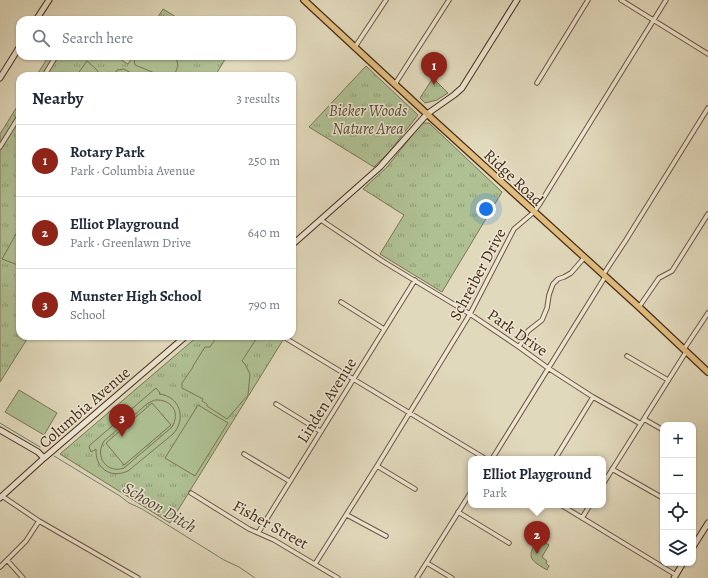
<!DOCTYPE html>
<html lang="en">
<head>
<meta charset="utf-8">
<style>
	:root { --surface:#fff; --page:#f2f2f3; --text:#1f2937; --muted:#747a83; --line:#e0e1e3; --accent:#8f2418 }
	body { margin:0; font-family:Alegreya,serif; background:var(--page); color:var(--text) }
	.controls { position:absolute; right:12px; bottom:12px; display:grid; overflow:hidden; border-radius:8px; box-shadow:0 1px 3px #0004 }
	.controls button { width:36px; height:36px; display:grid; place-items:center; padding:0; border:0; border-bottom:1px solid var(--line); background:var(--surface); color:var(--text); font:20px sans-serif }
	.you { position:absolute; left:486px; top:209px; width:14px; height:14px; margin:-10px; border:3px solid #fff; border-radius:50%; background:#1a73e8; box-shadow:0 0 0 6px #1a73e833 }
	.badge { display:grid; place-items:center; width:26px; height:26px; border-radius:50%; background:var(--accent); color:#fff; font-size:13px; font-weight:700 }
	.pin { position:absolute; translate:-50% -33px; filter:drop-shadow(0 1px 2px #0008) }
	.pin::after { content:''; position:absolute; top:21px; width:14px; height:12px; background:inherit; clip-path:polygon(0 0,100% 0,50% 100%) }
	.popup { position:absolute; left:468px; top:456px; width:138px; height:52px; box-sizing:border-box; display:grid; place-content:center; border-radius:8px; background:var(--surface); filter:drop-shadow(0 1px 3px #0005); font-size:13px; white-space:nowrap; color:var(--muted) }
	.popup b { font-size:15px; color:var(--text) }
	.popup::after { content:''; position:absolute; left:50%; top:100%; margin-left:-8px; border:8px solid transparent; border-top-color:var(--surface) }
	.list { margin:0; padding:0; list-style:none }
	h2 { display:flex; justify-content:space-between; align-items:center; height:52px; margin:0; padding:0 16px; font-size:17px }
	h2 small { font-size:13px; font-weight:400; color:var(--muted) }
	.list li { display:grid; grid-template-columns:26px 1fr auto; gap:12px; align-items:center; box-sizing:border-box; height:72px; padding:0 16px; border-top:1px solid var(--line) }
	.list b { display:block; font-size:15px; white-space:nowrap }
	.list p { margin:0; font-size:13px; white-space:nowrap; color:var(--muted) }
	.list em { font-size:13px; font-style:normal; color:var(--muted) }
	.icon { flex:none; width:22px; height:22px; fill:none; stroke:currentColor; stroke-width:2; stroke-linecap:round; stroke-linejoin:round }
	.map { position:relative; flex:none; width:708px; height:578px; overflow:hidden }
	.search { position:absolute; background:var(--surface); box-shadow:0 1px 3px #0004; left:16px; top:16px; width:280px; height:44px; display:flex; align-items:center; gap:10px; box-sizing:border-box; padding:0 14px; border-radius:12px; color:var(--muted); font-size:15px }
	.panel { position:absolute; background:var(--surface); box-shadow:0 1px 3px #0004; left:16px; top:72px; width:280px; height:268px; border-radius:12px }
	.map>svg:first-child { display:block }
</style>
</head>
<body>
<div class="map">
<svg width="708" height="578" viewBox="0 0 708 578">
	<defs>
		<pattern id="park-tufts" width="24" height="20" patternUnits="userSpaceOnUse"><rect width="24" height="20" fill="#afc093"/><path d="M3 7l-1-3M5 7V3M7 7l1-3M15 17l-1-3M17 17v-4M19 17l1-3" fill="none" stroke="#909c77"/></pattern>
	</defs>
	<rect width="100%" height="100%" fill="#e1d9bc"/>
	<filter id="stains"><feTurbulence type="fractalNoise" baseFrequency=".005" numOctaves="4"/><feColorMatrix values="0 0 0 0 .2 0 0 0 0 .09 0 0 0 0 .02 0 0 0 .5 -.17"/></filter>
	<radialGradient id="worn" r=".72"><stop offset=".6" stop-color="#630" stop-opacity="0"/><stop offset="1" stop-color="#630" stop-opacity=".3"/></radialGradient>
	<path fill="url(#park-tufts)" stroke="#7a7656" d="M163 9 181 20H156Z
		M49 56H115L128 64 133 56H227L215 76H36Z
		M366 66 418 115 389 152 374 167 309 127Z
		M433 78 448 93 437 100 425 103 420 98Z
		M20 102V336H29L0 382V134Z
		M422 123H429L502 192 442 292 380 254 404 215 363 189 387 167Z
		M198 336H277L283 340 170 523 60 454Z
		M538 538 549 545 542 557 547 561 546 563 549 566 547 570C528 559 527 557 538 538Z"/>
	<path fill="#afc093" stroke="#7a7656" fill-rule="evenodd" d="M137 56H176L178 66 174 76H162L135 65 134 60Z
		M87 61 96 69 101 76H76Z
		M124 69 136 76H114L117 70Z
		M20 227V265H18L2 259Z
		M220 336H258L242 361 245 364 250 374 248 395 227 419 207 406V404L202 401 203 399 182 388V383L193 367V366L205 347H210L216 338 218 340Z
		M156 388 160 393 159 394C180 396 187 419 173 434L128 471C110 479 95 468 96 449L91 452 89 447 90 445ZM155 400C171 399 181 412 172 427L124 468C107 474 94 457 104 441L148 403Z
		M19 390 57 413 44 435 5 412Z
		M152 403 171 425 124 465 106 443Z
		M198 405 228 423 195 476 165 458Z"/>
	<g fill="none" stroke-linecap="round" stroke-linejoin="round">
		<path stroke="#758173" stroke-width="1" d="M0 423 40 447
			M54 456 120 496 129 503 142 509 224 560 239 567 255 578"/>
		<g stroke="#6d5741" stroke-width="5.5">
			<path id="street" d="M621 0 708 54
				M355 47 386 0
				M44 76 56 56
				M537 83 588 0
				M395 84 449 0
				M0 147 20 115
				M321 220 384 262 470 314 519 347 548 368 593 397 641 424
				M603 275 626 240 708 108
				M341 302 384 329
				M639 307 659 278 672 271 708 214
				M282 336 486 459
				M519 347 528 331 542 320 547 308 549 295 553 284 558 279 564 277 571 273 584 258
				M684 349 708 313
				M627 356 668 380
				M276 404 320 431
				M644 419 663 430
				M244 454 289 481
				M492 459 605 277
				M555 459 593 397
				M377 466 415 489
				M612 469 661 497
				M603 484 686 352
				M191 493 249 529 274 540 338 578
				M2 496 39 521 138 578
				M561 505 676 575
				M458 512 509 543
				M347 515 386 536
				M582 518 590 505
				M258 533 415 280
				M7 560 23 578
				M427 563 452 578
				M315 564 377 466 470 314 514 229 534 212 539 205 666 0
				M0 567 26 541 39 521
				M417 578 471 492"/>
		</g>
		<g stroke="#462c18" stroke-width="7">
			<path id="secondary" d="M36 20 49 0
				M0 78 20 46
				M292 245 380 167 427 114 454 95 462 88 517 0
				M0 430 38 452 44 458
				M0 498 44 458 186 336
				M693 547 708 523
				M674 578 683 563"/>
		</g>
		<g stroke="#462c18" stroke-width="8">
			<path id="primary" d="M304 0 427 114 639 307 708 372"/>
		</g>
		<use href="#street" stroke="#ece6d3" stroke-width="3.5"/>
		<use href="#secondary" stroke="#ece6d3" stroke-width="5"/>
		<use href="#primary" stroke="#e0bc7e" stroke-width="5.5"/>
	</g>
	<g text-anchor="middle" stroke-width="3" stroke-linejoin="round" paint-order="stroke">
		<g font-size="16" font-style="italic" fill="#5b4a31" stroke="#ece6d3">
			<text x="368" y="116">Bieker Woods<tspan x="368" dy="18">Nature Area</tspan></text>
		</g>
		<g font-size="16" fill="#462c18" stroke="#ece6d3">
			<text transform="translate(514 177) rotate(43)" y="6">Ridge Road</text>
			<text transform="translate(477 274) rotate(-62)" y="6">Schreiber Drive</text>
			<text transform="translate(518 332) rotate(35)" y="6">Park Drive</text>
			<text transform="translate(326 400) rotate(-58)" y="6">Linden Avenue</text>
			<text transform="translate(84 407) rotate(-41)" y="6">Columbia Avenue</text>
			<text transform="translate(271 524) rotate(29)" y="6">Fisher Street</text>
		</g>
		<g font-size="17" font-style="italic" fill="#564836" stroke="#ece6d3">
			<text transform="translate(160 507) rotate(31)" y="6">Schoon Ditch</text>
		</g>
	</g>
	<rect width="100%" height="100%" filter="url(#stains)"/>
	<rect width="100%" height="100%" fill="url(#worn)"/>
</svg>
<div class="controls">
<button>+</button>
<button>−</button>
<button><svg class="icon" aria-label="locate" viewBox="0 0 24 24"><circle cx="12" cy="12" r="6"/><path d="M12 2v4M12 18v4M2 12h4M18 12h4"/></svg></button>
<button><svg class="icon" aria-label="layers" viewBox="0 0 24 24"><path d="M12 4l9 5-9 5-9-5zM3 14l9 5 9-5"/></svg></button>
</div>
<div class="you"></div>
<div class="pin badge" style="left:434px;top:85px">1</div>
<div class="pin badge" style="left:537px;top:554px">2</div>
<div class="popup"><b>Elliot Playground</b>Park</div>
<div class="pin badge" style="left:122px;top:437px">3</div>
<div class="search"><svg class="icon" aria-label="search" viewBox="0 0 24 24"><circle cx="10" cy="10" r="6"/><path d="M15 15l6 6"/></svg>Search here</div>
<section class="panel">
<h2>Nearby<small>3 results</small></h2>
<ul class="list">
<li><span class="badge">1</span><div><b>Rotary Park</b><p>Park · Columbia Avenue</p></div><em>250 m</em></li>
<li><span class="badge">2</span><div><b>Elliot Playground</b><p>Park · Greenlawn Drive</p></div><em>640 m</em></li>
<li><span class="badge">3</span><div><b>Munster High School</b><p>School</p></div><em>790 m</em></li>
</ul>
</section>
</div>
</body>
</html>
